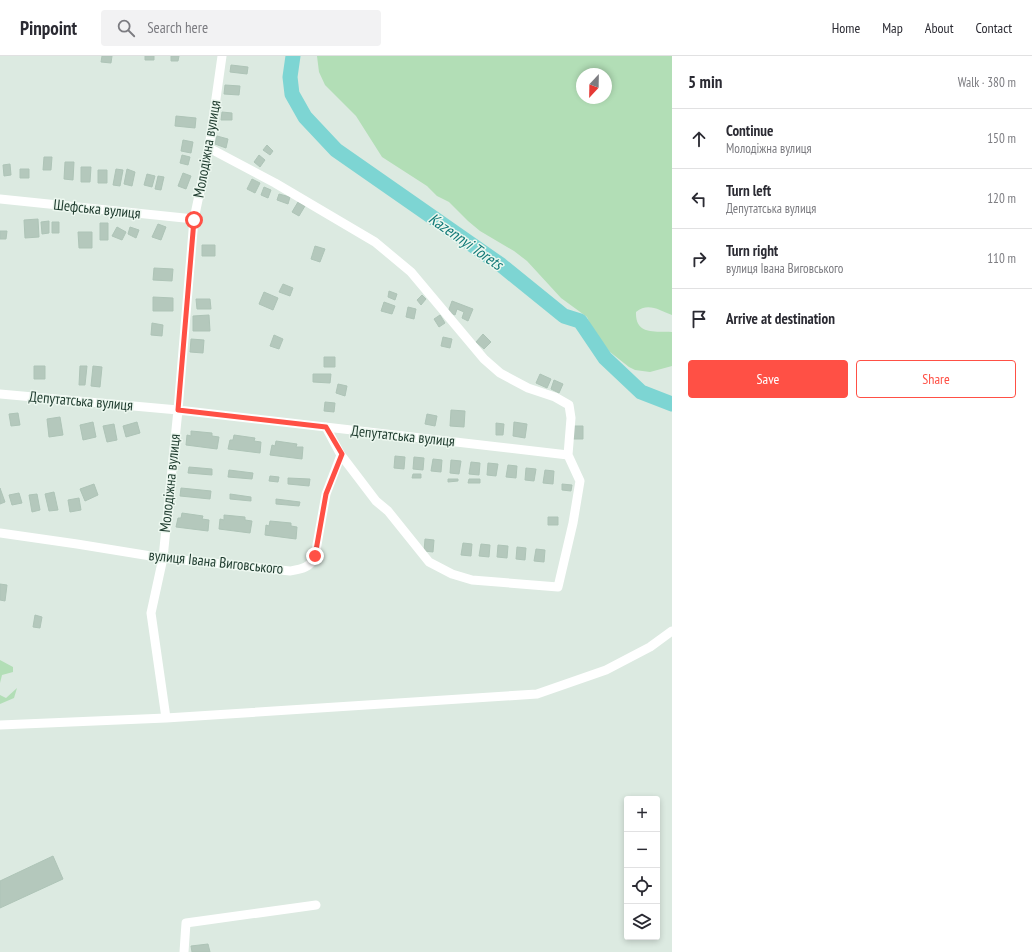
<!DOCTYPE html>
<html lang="en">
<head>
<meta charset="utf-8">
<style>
	:root { --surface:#fff; --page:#f2f2f3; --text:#2b2b33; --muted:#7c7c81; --line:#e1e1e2; --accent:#ff5045 }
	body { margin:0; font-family:"PT Sans Narrow",sans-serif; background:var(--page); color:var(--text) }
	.controls { position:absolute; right:12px; bottom:12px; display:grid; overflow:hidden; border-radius:4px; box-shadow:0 2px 6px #0003 }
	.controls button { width:36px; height:36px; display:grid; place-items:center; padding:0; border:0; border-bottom:1px solid var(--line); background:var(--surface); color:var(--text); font:20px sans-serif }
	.compass { position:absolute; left:576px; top:12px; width:36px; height:36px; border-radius:50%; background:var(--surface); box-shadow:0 2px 6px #0003; rotate:202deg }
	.stop { position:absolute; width:12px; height:12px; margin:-9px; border:3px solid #ff5045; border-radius:50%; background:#fff }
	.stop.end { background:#ff5045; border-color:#fff; box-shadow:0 1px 4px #0008 }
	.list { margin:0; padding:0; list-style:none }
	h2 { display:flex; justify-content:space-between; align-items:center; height:52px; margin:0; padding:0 16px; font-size:17px }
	h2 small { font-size:13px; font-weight:400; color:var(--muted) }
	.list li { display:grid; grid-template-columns:26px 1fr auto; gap:12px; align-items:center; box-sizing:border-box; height:60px; padding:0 16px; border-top:1px solid var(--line) }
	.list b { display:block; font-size:15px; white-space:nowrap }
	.list p { margin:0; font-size:13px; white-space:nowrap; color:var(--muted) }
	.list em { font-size:13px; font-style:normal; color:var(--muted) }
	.actions { display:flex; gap:8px; padding:12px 16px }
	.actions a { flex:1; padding:9px 0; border:1px solid var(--accent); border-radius:4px; text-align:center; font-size:14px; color:var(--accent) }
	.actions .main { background:var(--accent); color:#fff }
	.icon { flex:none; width:22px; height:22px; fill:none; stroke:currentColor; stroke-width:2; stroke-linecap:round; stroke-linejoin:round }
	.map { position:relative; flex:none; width:672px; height:896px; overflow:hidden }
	header { display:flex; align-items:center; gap:24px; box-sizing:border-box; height:56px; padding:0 20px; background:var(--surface); border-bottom:1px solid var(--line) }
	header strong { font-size:19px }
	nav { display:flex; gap:22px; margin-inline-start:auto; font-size:14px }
	.search { width:280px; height:36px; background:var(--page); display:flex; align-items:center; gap:10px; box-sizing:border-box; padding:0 14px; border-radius:4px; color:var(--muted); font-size:15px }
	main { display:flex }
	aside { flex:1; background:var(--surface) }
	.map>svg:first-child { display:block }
</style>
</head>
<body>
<header>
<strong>Pinpoint</strong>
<div class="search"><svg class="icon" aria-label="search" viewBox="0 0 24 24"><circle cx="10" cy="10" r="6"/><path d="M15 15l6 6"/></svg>Search here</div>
<nav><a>Home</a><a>Map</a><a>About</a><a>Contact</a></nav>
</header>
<main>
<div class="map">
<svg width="672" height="896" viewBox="0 0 672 896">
	<rect width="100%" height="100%" fill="#dceae1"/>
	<path fill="#b2deb6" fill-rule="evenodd" d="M317 0H672V259C659 254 648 246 636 256 635 280 656 275 672 276V310L650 316 635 314 629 311 610 296 593 274 587 261 561 242 527 205 514 195 480 175 468 165 449 146 437 140 427 130 382 101 356 60 325 29 319 16ZM582 18H606V42H582Z
		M0 604 13 611V616L2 619 0 627Z
		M17 632 14 642 0 648V639L6 642Z"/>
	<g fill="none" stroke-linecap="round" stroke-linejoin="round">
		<path stroke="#7dd5d3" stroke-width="15" d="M293 0 290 21 292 38 305 61 336 94 501 209 564 260 580 265 605 302 641 336 672 348"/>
	</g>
	<path fill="#b4c8bc" stroke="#aec4b7" d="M102 0H112L111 7 101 6Z
		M145 0H154V4H145Z
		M171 0H179L178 5H171Z
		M231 9 248 11 247 18 230 16Z
		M225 29 240 30 239 39 224 38Z
		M222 56 232 57V64H221Z
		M176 60 196 62 195 72 175 70Z
		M217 80 228 83 226 92 215 88Z
		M183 84 193 86 191 97 181 95Z
		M267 89 273 95 270 99 263 94Z
		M182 99 190 101 188 109 180 107Z
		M259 99 265 104 260 111 254 106Z
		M44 101H52L51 114H43Z
		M65 106H74L73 124 64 123Z
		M10 108 11 119 4 120 3 109Z
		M81 111H91L90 126H81Z
		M20 113H29V122H20Z
		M116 113 123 114 120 130 113 129Z
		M127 113 135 116 132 130 124 128Z
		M98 114H107V127H98Z
		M183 117 191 120 186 133 178 130Z
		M147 118 155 120 152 131 144 129Z
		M158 120 164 121 161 134 155 133Z
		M252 123 260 127 255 137 247 133Z
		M264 131 271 134 268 142 261 139Z
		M279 138 290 141 288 148 277 144Z
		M298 146 305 150 299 160 292 156Z
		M38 163 39 181 25 182 24 164Z
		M49 165V177L42 178 41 166Z
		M52 166H59V177H52Z
		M100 167H108V184H100Z
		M158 168 166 171 161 184 152 181Z
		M117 171 126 176 122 184 112 180Z
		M130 171 139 174 136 182 128 178Z
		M0 175H7L6 183H0Z
		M78 176H92V192H79Z
		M202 189H215V200H202Z
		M315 190 325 193 320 206 311 203Z
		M154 212 173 213 172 225 153 224Z
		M283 228 293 232 290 240 279 236Z
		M389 235 397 238 395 244 388 241Z
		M264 236 278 242 273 254 259 248Z
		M422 239 426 243 421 249 417 244Z
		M153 241 173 242V255H153Z
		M196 243H210L211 253H197Z
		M452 245 473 253 468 265 462 262 464 256 457 253 455 259 448 256Z
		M384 246 395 250 392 258 381 255Z
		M408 251 416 253 414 263 406 261Z
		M209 259 210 275H193V260Z
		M440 259 445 267 439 271 434 263Z
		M152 267 163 269 162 280 151 279Z
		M483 278 491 286 484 293 476 286Z
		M274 279 283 283 279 293 270 290Z
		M443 281 452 283 450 292 441 290Z
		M191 283 204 284 203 297 190 296Z
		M324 301H335V311H324Z
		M34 310H45V323H34Z
		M80 310H87L85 329H79Z
		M93 310 102 311 100 331 91 330Z
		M313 318H331L330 327 313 326Z
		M540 318 551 323 547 332 536 327Z
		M554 324 563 328 559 337 551 333Z
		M338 328 347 330 345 340 336 337Z
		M325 346 335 347 334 356 324 355Z
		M451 354 465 355 464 371 450 370Z
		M18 357 20 369 11 370 9 358Z
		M427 358 437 360 435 370 425 368Z
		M60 361 63 379 49 381 47 363Z
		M93 366 96 381 83 384 80 369Z
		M137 366 140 377 126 381 123 370Z
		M514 366 527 368 525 382 513 380Z
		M496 367 504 368 503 379H496Z
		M114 368 117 384 107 386 103 370Z
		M573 370H583V383H573Z
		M191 375 212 377V380L219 381 217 393 186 389 187 379 191 380Z
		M234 379 255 382 254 385 261 386 260 397 228 393 230 384H233Z
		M276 385 297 388 296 391H303L302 403 270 399 272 389 275 390Z
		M395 400 405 401 404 413 394 412Z
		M414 401 424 402 423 414 413 413Z
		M433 403 442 404 441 416 431 415Z
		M451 404 461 405 459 418 450 417Z
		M471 406 480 407 479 419 469 418Z
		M488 407 498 408 496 420 487 419Z
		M508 409 517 410 516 422 506 421Z
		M189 411 212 413V419L188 417Z
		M526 412 536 413 534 425 525 424Z
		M229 414 253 417 252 423 228 421Z
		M545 414 554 415 553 428 543 427Z
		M413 418H421V422H412Z
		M270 420 279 421 278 426 269 425Z
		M288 422 310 423 309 430 288 428Z
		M448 423H458V425L448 426Z
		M469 423H480V427H468Z
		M94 428 98 439 85 445 80 433Z
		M562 428 572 429 571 435 562 434Z
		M0 432 5 446 0 448Z
		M181 432 211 435 210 443 180 440Z
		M54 436 58 454 49 455 45 438Z
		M19 437 22 447 12 449 9 439Z
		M37 438 40 454 32 456 29 439Z
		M230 438 251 441V445L230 443Z
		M79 442 81 454 70 456 68 444Z
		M276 443 300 446 299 450 276 448Z
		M182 457 203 460 202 463 209 464 208 475 176 471 178 462H181Z
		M224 459 245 461V464L252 465 250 477 219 473 220 463 224 464Z
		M548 461H558V469H548Z
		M270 465 291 467V470L297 471 296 483 265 479 266 469 269 470Z
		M425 483 434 484 433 496 424 495Z
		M463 487 472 488 471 500 461 499Z
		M481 488 490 489 489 501 479 500Z
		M498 489 508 490 507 502 497 501Z
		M517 491 526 492 525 504 516 503Z
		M536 493 545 494 544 506 534 505Z
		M0 528 7 529 5 545 0 544Z
		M35 559 42 561 40 572 33 571Z
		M53 800 63 823 0 852V825Z
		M208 888 210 896H192L191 890Z"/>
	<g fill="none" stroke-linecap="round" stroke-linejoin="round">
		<path stroke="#fff" stroke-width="9" d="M209 92 275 127 375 186 411 216 484 303 500 317 528 332 555 341 569 349 571 362 568 399 580 425 573 467 558 531 472 524 452 518 429 506 388 455 376 445 341 399
			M0 143 194 163
			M0 338 178 354 568 399
			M0 477 77 488 163 502 290 515C302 513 310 512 315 500L326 438 341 399 326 371
			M166 662 151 557 163 502 178 354 194 163 209 92 222 0
			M0 669 166 662 537 638 606 614 650 591 672 575
			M184 896 186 867 316 849"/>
	</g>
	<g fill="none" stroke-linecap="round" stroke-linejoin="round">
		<path stroke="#ff5045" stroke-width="5" d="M194 164 178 354 326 371 342 398 326 438 315 500"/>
	</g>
	<g text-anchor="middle" stroke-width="3" stroke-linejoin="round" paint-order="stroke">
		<g font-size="15" fill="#1d3a2d" stroke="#ecf7ef">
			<text transform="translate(207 93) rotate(-80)" y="5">Молодіжна вулиця</text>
			<text transform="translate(97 153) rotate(6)" y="5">Шефська вулиця</text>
			<text transform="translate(81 345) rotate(5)" y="5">Депутатська вулиця</text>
			<text transform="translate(403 380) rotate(6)" y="5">Депутатська вулиця</text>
			<text transform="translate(170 427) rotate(-84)" y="5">Молодіжна вулиця</text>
			<text transform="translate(216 506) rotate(6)" y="5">вулиця Івана Виговського</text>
		</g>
		<g font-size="16" font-style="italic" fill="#137a78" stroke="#ecf7ef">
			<text transform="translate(466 185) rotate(35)" y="6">Kazennyi Torets</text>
		</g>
	</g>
</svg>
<div class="controls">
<button>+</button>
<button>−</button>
<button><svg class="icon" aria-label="locate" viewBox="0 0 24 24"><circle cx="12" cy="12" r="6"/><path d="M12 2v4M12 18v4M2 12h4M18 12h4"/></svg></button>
<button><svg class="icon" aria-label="layers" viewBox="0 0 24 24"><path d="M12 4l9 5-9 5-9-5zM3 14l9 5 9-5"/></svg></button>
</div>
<svg class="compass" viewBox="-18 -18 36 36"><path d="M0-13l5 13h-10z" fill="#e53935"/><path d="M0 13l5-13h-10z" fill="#7c7c81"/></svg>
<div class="stop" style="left:194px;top:164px"></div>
<div class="stop end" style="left:315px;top:500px"></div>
</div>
<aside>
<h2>5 min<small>Walk · 380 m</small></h2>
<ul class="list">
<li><svg class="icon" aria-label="ahead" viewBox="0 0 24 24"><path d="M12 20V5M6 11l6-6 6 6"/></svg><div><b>Continue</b><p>Молодіжна вулиця</p></div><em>150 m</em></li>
<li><svg class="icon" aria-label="left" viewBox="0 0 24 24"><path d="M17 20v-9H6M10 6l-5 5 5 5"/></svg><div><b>Turn left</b><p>Депутатська вулиця</p></div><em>120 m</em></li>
<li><svg class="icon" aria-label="right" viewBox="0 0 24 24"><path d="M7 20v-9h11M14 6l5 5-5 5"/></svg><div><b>Turn right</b><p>вулиця Івана Виговського</p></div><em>110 m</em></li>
<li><svg class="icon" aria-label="arrive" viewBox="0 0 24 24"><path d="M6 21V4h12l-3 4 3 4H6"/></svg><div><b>Arrive at destination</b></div></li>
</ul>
<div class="actions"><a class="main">Save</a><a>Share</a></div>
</aside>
</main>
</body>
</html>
